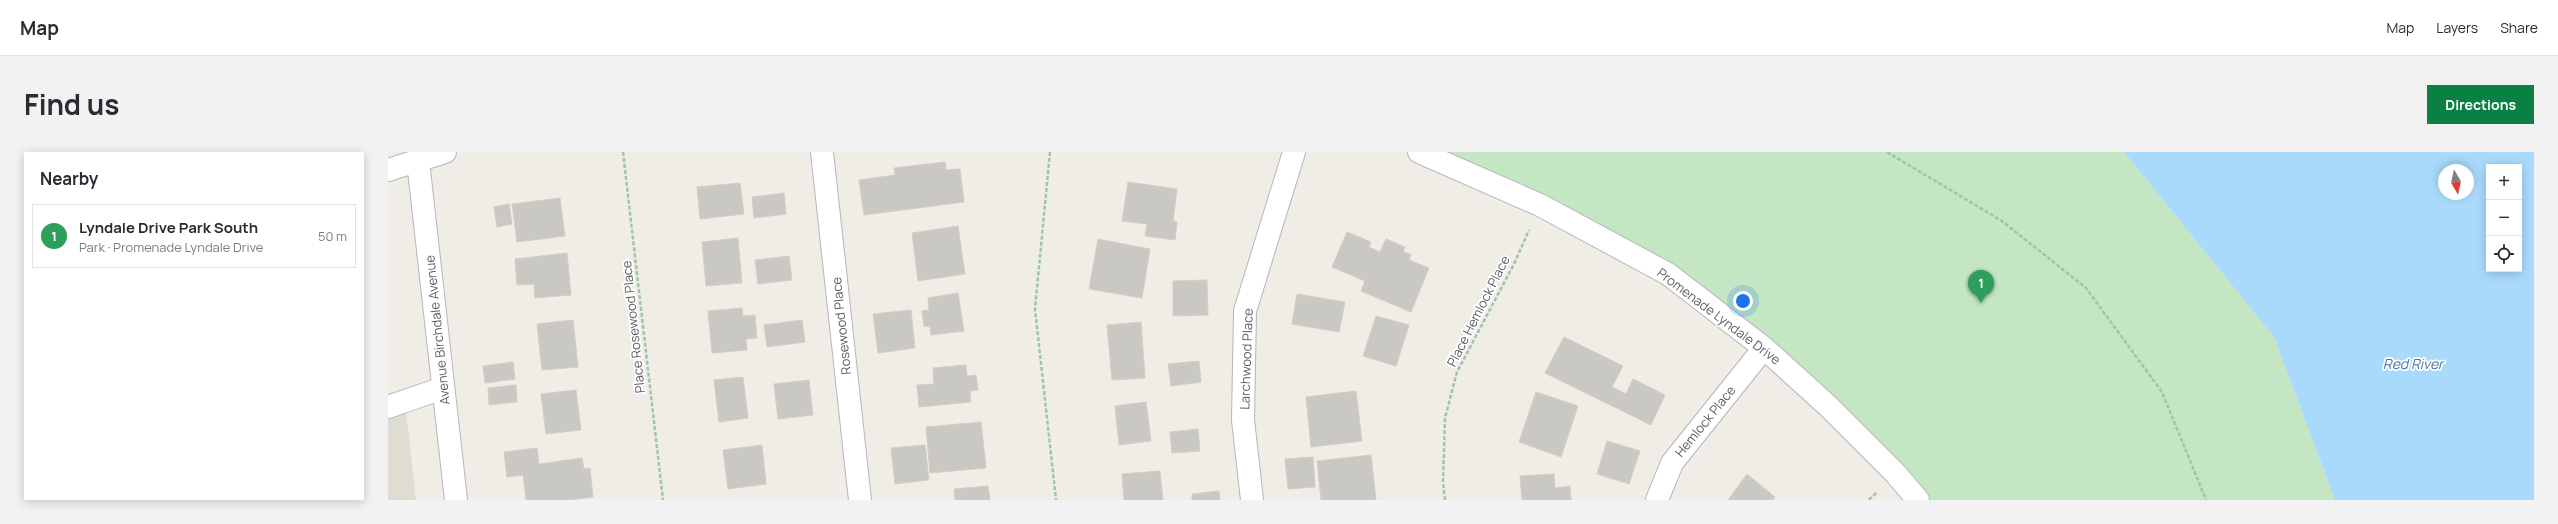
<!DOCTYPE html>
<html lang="en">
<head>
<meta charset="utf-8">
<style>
	:root { --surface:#fff; --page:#f2f2f3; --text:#2b2b33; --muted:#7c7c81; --line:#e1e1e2; --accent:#0b8043 }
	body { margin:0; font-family:Manrope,sans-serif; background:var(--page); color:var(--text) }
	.controls { position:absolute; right:12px; top:12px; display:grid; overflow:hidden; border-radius:0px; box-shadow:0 2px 10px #0003 }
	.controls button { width:36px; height:36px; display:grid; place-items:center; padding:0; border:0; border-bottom:1px solid var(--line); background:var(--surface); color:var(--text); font:20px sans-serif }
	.compass { position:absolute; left:2050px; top:12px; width:36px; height:36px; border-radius:50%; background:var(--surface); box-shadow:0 2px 10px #0003; rotate:171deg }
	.you { position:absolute; left:1355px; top:149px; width:14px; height:14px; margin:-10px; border:3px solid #fff; border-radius:50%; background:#1a73e8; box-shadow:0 0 0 6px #1a73e833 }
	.badge { display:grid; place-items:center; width:26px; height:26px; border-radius:50%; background:var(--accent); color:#fff; font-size:13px; font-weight:700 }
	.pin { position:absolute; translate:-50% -33px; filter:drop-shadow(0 1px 2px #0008) }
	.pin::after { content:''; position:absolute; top:21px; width:14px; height:12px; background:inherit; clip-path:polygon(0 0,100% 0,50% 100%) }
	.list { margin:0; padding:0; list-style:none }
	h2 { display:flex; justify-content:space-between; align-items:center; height:52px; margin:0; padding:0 16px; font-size:17px }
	h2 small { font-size:13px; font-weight:400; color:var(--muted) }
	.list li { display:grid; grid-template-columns:26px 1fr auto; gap:12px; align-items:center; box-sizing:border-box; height:64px; margin:0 8px 8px; padding:0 8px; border:1px solid var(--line); border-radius:0px }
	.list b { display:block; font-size:15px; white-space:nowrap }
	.list p { margin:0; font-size:13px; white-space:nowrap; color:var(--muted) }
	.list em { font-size:13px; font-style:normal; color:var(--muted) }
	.icon { flex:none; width:22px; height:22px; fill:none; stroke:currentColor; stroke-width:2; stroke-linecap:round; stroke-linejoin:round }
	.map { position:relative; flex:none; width:2146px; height:348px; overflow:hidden; border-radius:0px }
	header { display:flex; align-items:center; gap:24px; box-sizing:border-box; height:56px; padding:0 20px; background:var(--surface); border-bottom:1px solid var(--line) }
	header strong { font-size:19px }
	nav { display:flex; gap:22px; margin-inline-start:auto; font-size:14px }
	.intro { display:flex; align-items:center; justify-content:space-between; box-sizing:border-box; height:96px; padding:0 24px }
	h1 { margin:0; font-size:28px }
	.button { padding:10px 18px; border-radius:0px; background:var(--accent); color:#fff; font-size:14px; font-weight:700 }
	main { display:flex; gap:24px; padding:0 24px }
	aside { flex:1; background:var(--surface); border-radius:0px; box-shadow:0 2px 10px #0003 }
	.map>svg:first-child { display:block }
</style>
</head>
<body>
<header>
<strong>Map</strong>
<nav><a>Map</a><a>Layers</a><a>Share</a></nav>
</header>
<div class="intro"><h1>Find us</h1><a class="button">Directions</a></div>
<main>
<aside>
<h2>Nearby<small></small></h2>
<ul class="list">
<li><span class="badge" style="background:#2e9e5b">1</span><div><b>Lyndale Drive Park South</b><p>Park · Promenade Lyndale Drive</p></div><em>50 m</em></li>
</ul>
</aside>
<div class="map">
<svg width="2146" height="348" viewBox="0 0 2146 348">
	<rect width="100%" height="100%" fill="#efede6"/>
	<path fill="#dfdcd4" d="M18 258 28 348H0V264Z"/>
	<path fill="#c4e6c3" d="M1050 0H1736L1886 185 1947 348H1540L1380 191Z"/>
	<path fill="#a9dafc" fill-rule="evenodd" d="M1736 0H2146V348H1947L1886 185ZM2101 15H2131V117H2101ZM2056 18H2080V42H2056Z"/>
	<path fill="#cac8c2" stroke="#d4cec4" d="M557 10 558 18 572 17 576 50 476 63 471 28 507 23 506 16Z
		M740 30 789 37 785 69 789 70 787 88 757 84 759 72 734 69Z
		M352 31 356 62 312 67 309 35Z
		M396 41 398 62 366 66 364 45Z
		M172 46 177 84 129 90 124 52Z
		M121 52 124 72 109 75 106 55Z
		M570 74 577 122 530 129 524 81Z
		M959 80 983 90 981 95 992 100 998 87 1017 95 1015 99 1023 103 1021 108 1041 116 1023 160 973 139 977 129 944 115Z
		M350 86 354 131 318 134 314 90Z
		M710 87 762 97 754 146 701 137Z
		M179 101 183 143 147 146 146 132 129 133 127 107Z
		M401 104 404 128 370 132 367 108Z
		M819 128 820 163 785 164V129Z
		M570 141 576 179 543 183 542 175 536 174 534 159 541 158 540 146Z
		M909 142 957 150 951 180 904 172Z
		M354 156 355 164 367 163 369 186 358 187 359 198 324 201 320 159Z
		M523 158 527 196 490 201 485 162Z
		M988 164 1021 173 1008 214 975 204Z
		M185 168 190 215 154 218 149 172Z
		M414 168 417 190 379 195 376 173Z
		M753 170 757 226 724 228 719 173Z
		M1176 185 1235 214 1224 235 1238 242 1245 227 1277 243 1263 273 1157 221Z
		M811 209 813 230 783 234 780 212Z
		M125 210 127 227 97 231 95 214Z
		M578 213 579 224 588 223 590 238 582 239 583 250 531 255 529 233 546 232 545 216Z
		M355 225 360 266 331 270 326 228Z
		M421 228 425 263 390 267 386 232Z
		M128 233 129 250 101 253 100 236Z
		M188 238 193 278 158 282 153 242Z
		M968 239 974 289 923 295 918 245Z
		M1148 240 1190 254 1173 305 1131 290Z
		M758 250 763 289 731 293 727 254Z
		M593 270 598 316 542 321 538 275Z
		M810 277 812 299 784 301 782 280Z
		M1219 289 1252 299 1241 332 1209 322Z
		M374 293 378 332 340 337 335 298Z
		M537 293 541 328 507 332 503 296Z
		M149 296 151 312 194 306 196 317 202 316 205 345 181 348H138L135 323 119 325 116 300Z
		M983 303 988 348H933L929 309Z
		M925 305 927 335 900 337 897 307Z
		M772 319 775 348H736L734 322Z
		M1166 322 1167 336 1182 334 1183 348H1134L1132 324Z
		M1359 322 1387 345 1385 348H1340Z
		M600 334 602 348H567L566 337Z
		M831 339 832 348H804V342Z"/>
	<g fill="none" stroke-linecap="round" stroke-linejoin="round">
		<g stroke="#b3b6ba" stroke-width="24">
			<path id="minor" d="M434 0 472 348
				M1031 0 1152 53 1280 122 1376 196 1440 254 1507 321 1530 348
				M30 9 68 348
				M0 18 57 0
				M0 255 55 236
				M864 348 855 268 857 159 906 0
				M1269 348 1284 311 1376 196"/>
		</g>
		<path stroke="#9dc6a7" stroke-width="2.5" stroke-dasharray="4 2" stroke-linecap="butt" d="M235 0 275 348
			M662 0 647 157 668 348
			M1499 0 1614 69 1698 136 1774 240 1818 348
			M1057 348 1055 330 1057 266 1069 220 1126 112 1141 78
			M1481 348 1489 340"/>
		<use href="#minor" stroke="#fff" stroke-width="22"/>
	</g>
	<g text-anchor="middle" stroke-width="3.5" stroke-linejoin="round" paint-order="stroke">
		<g font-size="13" fill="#5d6165" stroke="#fff">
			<text transform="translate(1090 159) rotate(-63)" y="5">Place Hemlock Place</text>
			<text transform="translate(1331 164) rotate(37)" y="5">Promenade Lyndale Drive</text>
			<text transform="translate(453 174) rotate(-96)" y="5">Rosewood Place</text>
			<text transform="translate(245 175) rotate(-96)" y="5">Place Rosewood Place</text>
			<text transform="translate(49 178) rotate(-96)" y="5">Avenue Birchdale Avenue</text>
			<text transform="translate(858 207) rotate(-88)" y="5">Larchwood Place</text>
			<text transform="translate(1317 269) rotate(-51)" y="5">Hemlock Place</text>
		</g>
		<g font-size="14" font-style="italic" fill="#4275a6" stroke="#fff">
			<text x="2025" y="217">Red River</text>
		</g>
	</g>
</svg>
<div class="controls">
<button>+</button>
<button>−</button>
<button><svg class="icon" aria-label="locate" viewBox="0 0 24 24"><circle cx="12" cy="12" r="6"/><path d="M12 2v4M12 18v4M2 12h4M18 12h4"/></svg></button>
</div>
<svg class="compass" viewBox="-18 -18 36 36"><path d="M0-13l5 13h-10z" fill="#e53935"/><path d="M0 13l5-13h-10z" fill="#7c7c81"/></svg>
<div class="you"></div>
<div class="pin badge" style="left:1593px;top:151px;background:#2e9e5b">1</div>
</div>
</main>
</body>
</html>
